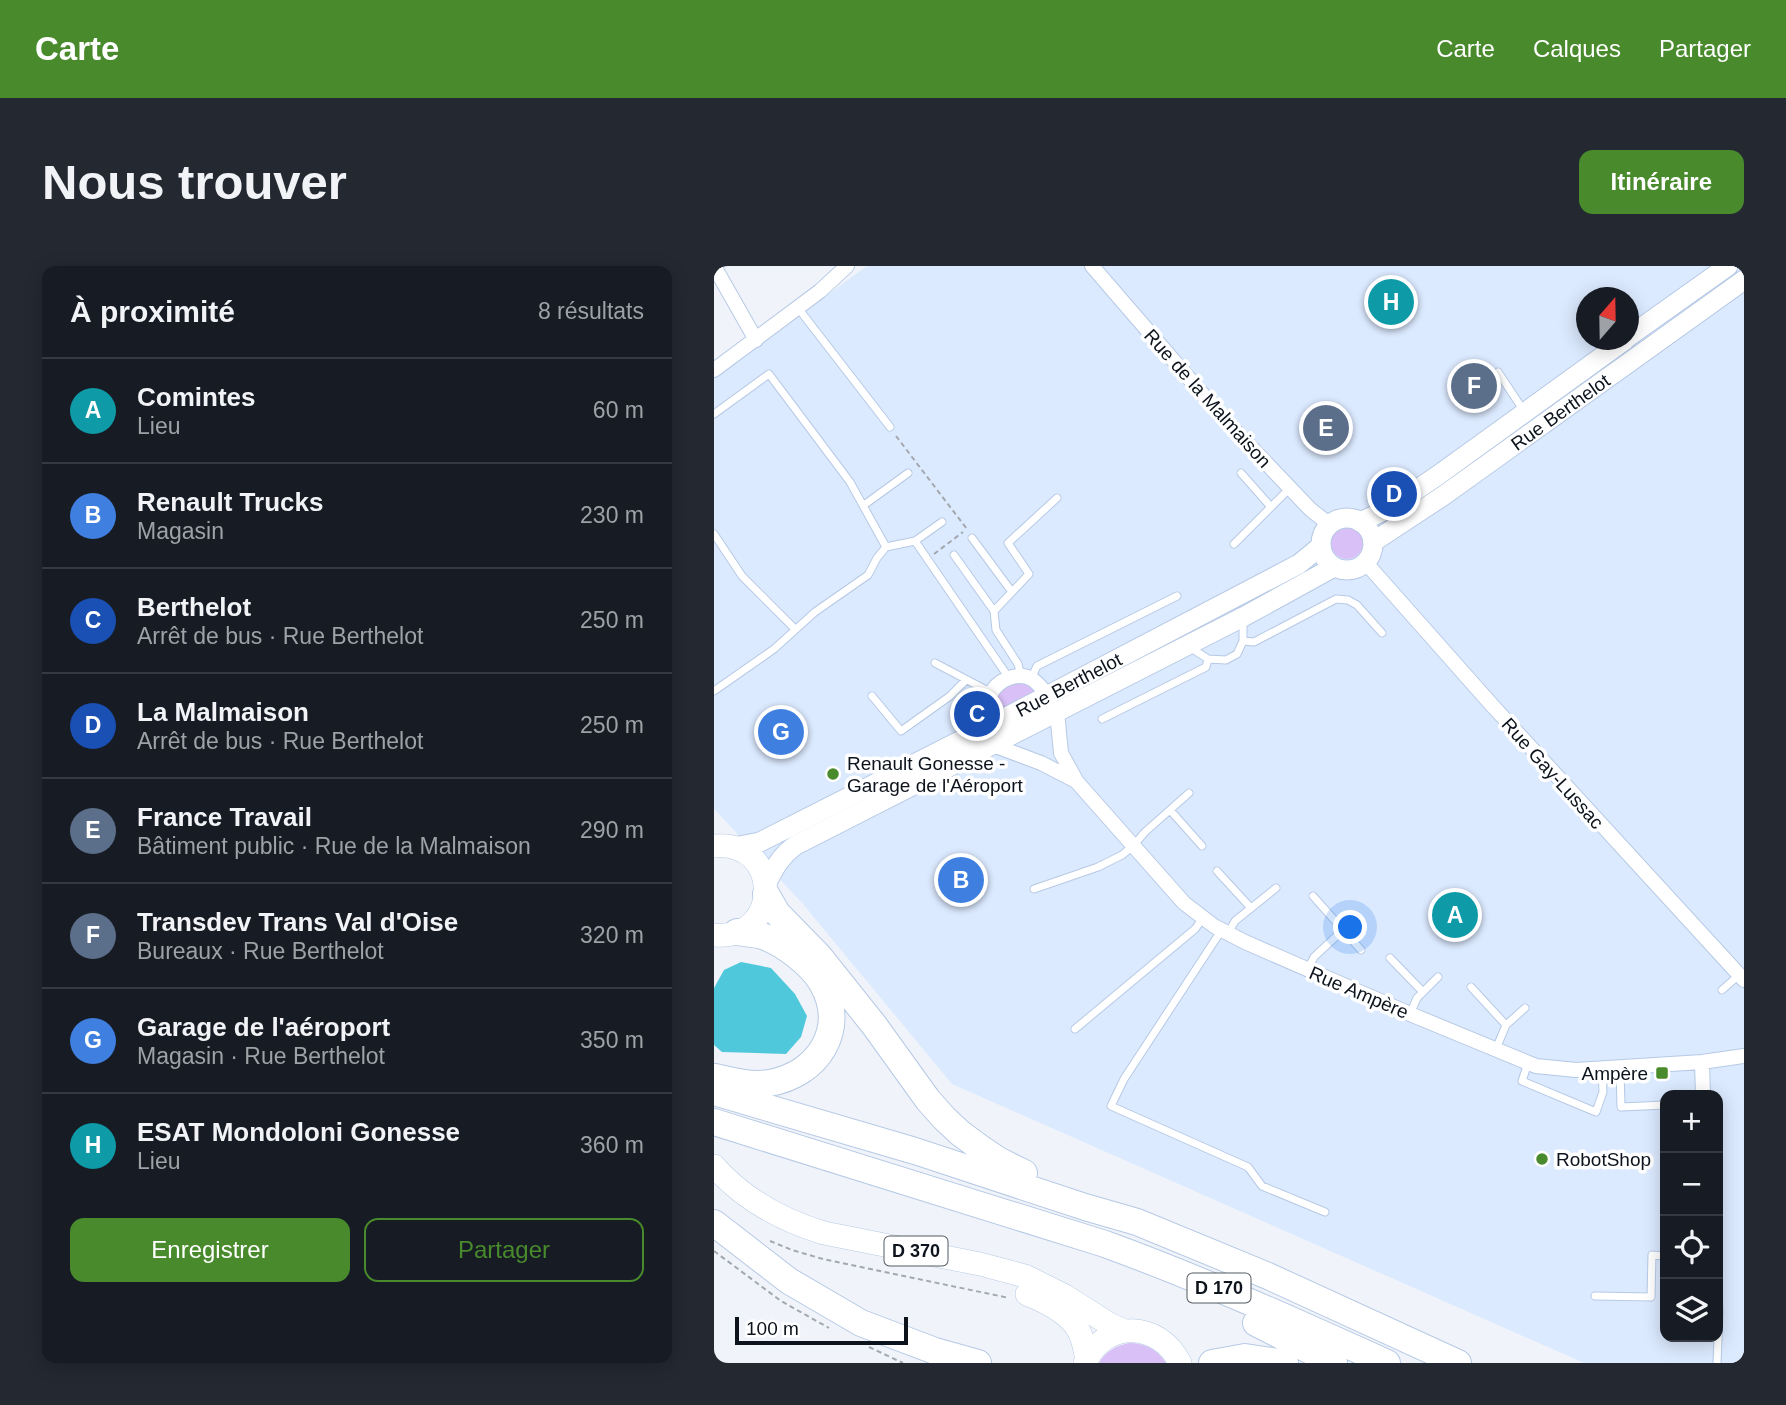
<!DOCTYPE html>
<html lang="fr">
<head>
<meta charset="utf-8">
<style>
	:root { --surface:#171b24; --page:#242831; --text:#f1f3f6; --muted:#9ea1a6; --line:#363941; --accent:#488a2c }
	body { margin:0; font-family:Arial,sans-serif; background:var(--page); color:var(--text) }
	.controls { position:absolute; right:21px; bottom:21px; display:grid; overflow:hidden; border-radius:14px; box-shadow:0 4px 18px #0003 }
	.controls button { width:63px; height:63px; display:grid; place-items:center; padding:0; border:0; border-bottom:2px solid var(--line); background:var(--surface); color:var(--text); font:35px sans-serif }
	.compass { position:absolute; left:862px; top:21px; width:63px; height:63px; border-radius:50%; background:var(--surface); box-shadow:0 4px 18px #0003; rotate:20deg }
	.scale { position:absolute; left:21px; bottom:18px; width:173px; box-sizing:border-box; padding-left:7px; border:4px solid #0c131c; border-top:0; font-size:19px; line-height:24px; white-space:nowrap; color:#0c131c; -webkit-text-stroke:5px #fff; paint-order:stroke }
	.you { position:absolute; left:637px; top:662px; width:24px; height:24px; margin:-18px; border:5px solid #fff; border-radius:50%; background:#1a73e8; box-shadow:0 0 0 10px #1a73e833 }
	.badge { display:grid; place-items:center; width:46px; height:46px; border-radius:50%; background:var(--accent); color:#fff; font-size:23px; font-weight:700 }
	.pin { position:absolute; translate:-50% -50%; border:4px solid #fff; box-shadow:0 2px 7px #0006 }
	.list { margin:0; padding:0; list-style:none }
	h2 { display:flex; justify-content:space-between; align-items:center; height:91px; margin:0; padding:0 28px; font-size:30px }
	h2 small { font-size:23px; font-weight:400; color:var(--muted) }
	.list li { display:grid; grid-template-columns:46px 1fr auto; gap:21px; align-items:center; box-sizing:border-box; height:105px; padding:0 28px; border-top:2px solid var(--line) }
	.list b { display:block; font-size:26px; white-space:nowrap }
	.list p { margin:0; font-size:23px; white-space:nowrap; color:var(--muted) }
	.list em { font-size:23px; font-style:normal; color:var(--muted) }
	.actions { display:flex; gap:14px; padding:21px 28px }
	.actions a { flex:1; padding:16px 0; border:2px solid var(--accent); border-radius:14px; text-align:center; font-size:24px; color:var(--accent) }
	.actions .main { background:var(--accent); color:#fff }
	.icon { flex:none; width:38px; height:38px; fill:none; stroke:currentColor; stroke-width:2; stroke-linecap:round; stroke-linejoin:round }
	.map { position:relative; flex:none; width:1030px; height:1097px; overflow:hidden; border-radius:14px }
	header { display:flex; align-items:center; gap:42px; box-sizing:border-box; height:98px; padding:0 35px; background:var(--accent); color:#fff }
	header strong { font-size:33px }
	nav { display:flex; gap:38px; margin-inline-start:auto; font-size:24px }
	.intro { display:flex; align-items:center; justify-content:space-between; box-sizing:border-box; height:168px; padding:0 42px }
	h1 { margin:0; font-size:49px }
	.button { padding:18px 32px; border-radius:14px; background:var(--accent); color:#fff; font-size:24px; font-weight:700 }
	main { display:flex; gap:42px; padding:0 42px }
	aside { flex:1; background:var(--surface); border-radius:14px; box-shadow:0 4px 18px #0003 }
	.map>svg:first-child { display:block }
</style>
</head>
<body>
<header>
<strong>Carte</strong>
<nav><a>Carte</a><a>Calques</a><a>Partager</a></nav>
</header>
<div class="intro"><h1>Nous trouver</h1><a class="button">Itinéraire</a></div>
<main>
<aside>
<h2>À proximité<small>8 résultats</small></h2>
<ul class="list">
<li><span class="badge" style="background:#0f9aa8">A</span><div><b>Comintes</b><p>Lieu</p></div><em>60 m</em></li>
<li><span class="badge" style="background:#3f7fe0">B</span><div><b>Renault Trucks</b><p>Magasin</p></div><em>230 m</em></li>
<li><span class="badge" style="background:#1a4fb4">C</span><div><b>Berthelot</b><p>Arrêt de bus · Rue Berthelot</p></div><em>250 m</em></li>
<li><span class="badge" style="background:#1a4fb4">D</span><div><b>La Malmaison</b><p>Arrêt de bus · Rue Berthelot</p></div><em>250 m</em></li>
<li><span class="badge" style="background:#5c6f8a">E</span><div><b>France Travail</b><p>Bâtiment public · Rue de la Malmaison</p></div><em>290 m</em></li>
<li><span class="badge" style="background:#5c6f8a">F</span><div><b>Transdev Trans Val d'Oise</b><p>Bureaux · Rue Berthelot</p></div><em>320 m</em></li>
<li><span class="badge" style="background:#3f7fe0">G</span><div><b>Garage de l'aéroport</b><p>Magasin · Rue Berthelot</p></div><em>350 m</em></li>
<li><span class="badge" style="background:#0f9aa8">H</span><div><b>ESAT Mondoloni Gonesse</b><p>Lieu</p></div><em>360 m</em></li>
</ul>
<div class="actions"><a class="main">Enregistrer</a><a>Partager</a></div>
</aside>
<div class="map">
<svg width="1030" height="1097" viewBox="0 0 1030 1097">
	<rect width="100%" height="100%" fill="#f0f4fa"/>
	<path fill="#dceaff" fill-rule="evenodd" d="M153 0H1030V1097H870L238 818 88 637 0 543V111ZM872 32H914V74H872ZM951 829H1004V1071H951Z"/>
	<path fill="#d9c0f7" d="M617 277a16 16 0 1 1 32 0a16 16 0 1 1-32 0Z
		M304 415 314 418 321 425 287 445 283 444C278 427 290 420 304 415Z
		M415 1077C431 1077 443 1083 452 1097H385C392 1085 401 1080 415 1077Z"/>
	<path fill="#4fc8db" d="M27 696 57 702 81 728 93 750 87 771 72 788 8 786 0 779V722L10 704Z"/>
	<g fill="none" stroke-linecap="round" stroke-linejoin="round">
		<g stroke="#b6c9e5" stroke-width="9">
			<path id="lane" d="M84 42 176 161
				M784 106 810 145
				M0 148 55 108 136 216 172 281 163 292 154 309 101 346 60 383 0 425
				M527 207 557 241
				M150 239 194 207
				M0 268 28 310 81 363
				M258 272 298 326
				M201 275 228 256
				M520 278 576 222
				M172 281 201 275 295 412
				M240 289 280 345
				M529 375 540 376 622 333 634 334 643 339 668 367
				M477 382 494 393 512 394 523 388 529 375V354
				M221 397 278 427
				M307 410 304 398 282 364 280 345 315 308 294 277 343 232
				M317 413 323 400 463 330
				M158 430 187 465 236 430 252 414
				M388 453 492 401 494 393
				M456 544 488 580
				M503 605 537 642
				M320 623 384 601 408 589 419 580 431 566 475 527
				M599 630 647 684
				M507 665 410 813 397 840 534 901 548 920 611 946
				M514 667 521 655 562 622
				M676 692 709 726
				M594 703 600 691 629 664
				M757 721 792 759 782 783
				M1008 724 1025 709
				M696 748 703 732 724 711
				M792 759 811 742
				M361 763 481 663 489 652
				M814 797 808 815 882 846 889 826 888 803
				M906 802 907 841 951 839
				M881 1030 937 1031 938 989 951 990
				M1003 1097 1005 1047 1004 1018"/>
		</g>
		<g stroke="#b6c9e5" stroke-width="16">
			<path id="street" d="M0 0 42 74
				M378 0 510 153 597 244 615 258
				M0 104 106 25 133 0
				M652 297 776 437 1030 714
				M343 446 347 487 363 516 470 637 500 660 531 676 696 748 822 800 862 804 988 796 1030 790
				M279 458C276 449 273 440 276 430 282 414 303 405 318 413 324 417 329 424 334 429
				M279 479 327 497 362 515
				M988 796 989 829"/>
		</g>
		<g stroke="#b6c9e5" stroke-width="21">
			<g id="secondary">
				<path d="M914 71 1014 0"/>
				<circle cx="633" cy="278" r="26"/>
				<path d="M646 256 674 243 723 210 911 74"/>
				<path id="s1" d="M659 276 729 230 1030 14"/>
				<path id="s2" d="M20 581 46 576 279 458 585 298 607 280"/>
				<path d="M52 619C59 604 67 589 82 579L529 351 620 301"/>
			</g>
		</g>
		<g stroke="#b6c9e5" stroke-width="24">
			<path id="primary" d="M0 580C68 573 69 675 0 669
				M0 900C30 934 67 954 110 967L266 998 311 1010 351 1030 395 1058 410 1065
				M313 1028C333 1036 360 1049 367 1070 370 1077 371 1085 373 1093
				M371 1097C391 1053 445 1055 466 1097"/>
		</g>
		<g stroke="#b6c9e5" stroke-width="28">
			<path id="highway" d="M52 628 63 647 105 690 160 759 214 834 230 852 246 867 265 881 284 894 310 907
				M1 811C18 815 38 820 55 817 104 809 134 763 108 717 97 698 67 675 45 669 38 668 30 667 23 666
				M0 826 201 885 371 941 423 956 554 1010 744 1097
				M0 856 391 978C487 1013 580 1055 673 1097
				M0 957 75 1015 147 1057 221 1085 264 1097
				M542 1057 620 1097
				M498 1097 531 1091 571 1097"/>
		</g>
		<path stroke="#a3a8af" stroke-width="2" stroke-dasharray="5 3.5" stroke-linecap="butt" d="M182 170 253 263
			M220 288 249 266
			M56 975 78 984 109 993 295 1032
			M0 985 67 1035 115 1062
			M155 1081 189 1097"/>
		<use href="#lane" stroke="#fff" stroke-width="7"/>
		<use href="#street" stroke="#fff" stroke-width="14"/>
		<use href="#secondary" stroke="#fff" stroke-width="19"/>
		<use href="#primary" stroke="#fff" stroke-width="23"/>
		<use href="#highway" stroke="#fff" stroke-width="26"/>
	</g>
	<g fill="#488a2c" stroke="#fff" stroke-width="2.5">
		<circle cx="119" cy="508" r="7"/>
		<rect x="941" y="800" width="14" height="14" rx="3.5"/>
		<circle cx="828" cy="893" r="7"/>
	</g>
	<g text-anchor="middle" stroke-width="7" stroke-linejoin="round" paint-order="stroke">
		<g fill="#fff" stroke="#555a60" stroke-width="2">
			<rect x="170.5" y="970.5" width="63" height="29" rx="5"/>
			<rect x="473.5" y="1007.5" width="63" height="29" rx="5"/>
		</g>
		<g font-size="18" font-weight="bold" fill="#0c131c">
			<text x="202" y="991">D 370</text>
			<text x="505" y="1028">D 170</text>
		</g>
		<g font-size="19" fill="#0c131c" stroke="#fff">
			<text transform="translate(494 132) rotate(48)" y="7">Rue de la Malmaison</text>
			<text dy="7" stroke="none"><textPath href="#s1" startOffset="228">Rue Berthelot</textPath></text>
			<text dy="7" stroke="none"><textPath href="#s2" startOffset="373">Rue Berthelot</textPath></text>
			<text transform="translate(839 507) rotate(48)" y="7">Rue Gay-Lussac</text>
			<text transform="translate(645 726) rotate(23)" y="7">Rue Ampère</text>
		</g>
		<g font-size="19" fill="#0c131c" stroke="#fff" text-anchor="start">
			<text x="133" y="504">Renault Gonesse -<tspan x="133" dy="22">Garage de l'Aéroport</tspan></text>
			<text x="934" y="814" text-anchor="end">Ampère</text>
			<text x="842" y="900">RobotShop</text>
		</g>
	</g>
</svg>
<div class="controls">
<button>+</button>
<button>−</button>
<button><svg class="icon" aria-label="locate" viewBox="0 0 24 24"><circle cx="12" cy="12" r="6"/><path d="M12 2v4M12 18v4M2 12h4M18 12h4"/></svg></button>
<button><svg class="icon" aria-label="layers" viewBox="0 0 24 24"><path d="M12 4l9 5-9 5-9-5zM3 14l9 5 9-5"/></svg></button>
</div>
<svg class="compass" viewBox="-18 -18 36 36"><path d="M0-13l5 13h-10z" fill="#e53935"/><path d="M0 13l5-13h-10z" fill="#9ea1a6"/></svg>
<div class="scale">100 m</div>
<div class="you"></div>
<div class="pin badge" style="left:741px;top:649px;background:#0f9aa8">A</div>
<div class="pin badge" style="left:247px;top:614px;background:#3f7fe0">B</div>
<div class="pin badge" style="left:263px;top:448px;background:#1a4fb4">C</div>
<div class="pin badge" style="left:680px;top:228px;background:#1a4fb4">D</div>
<div class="pin badge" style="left:612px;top:162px;background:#5c6f8a">E</div>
<div class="pin badge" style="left:760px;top:120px;background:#5c6f8a">F</div>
<div class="pin badge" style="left:67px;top:466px;background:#3f7fe0">G</div>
<div class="pin badge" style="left:677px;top:36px;background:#0f9aa8">H</div>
</div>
</main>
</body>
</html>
